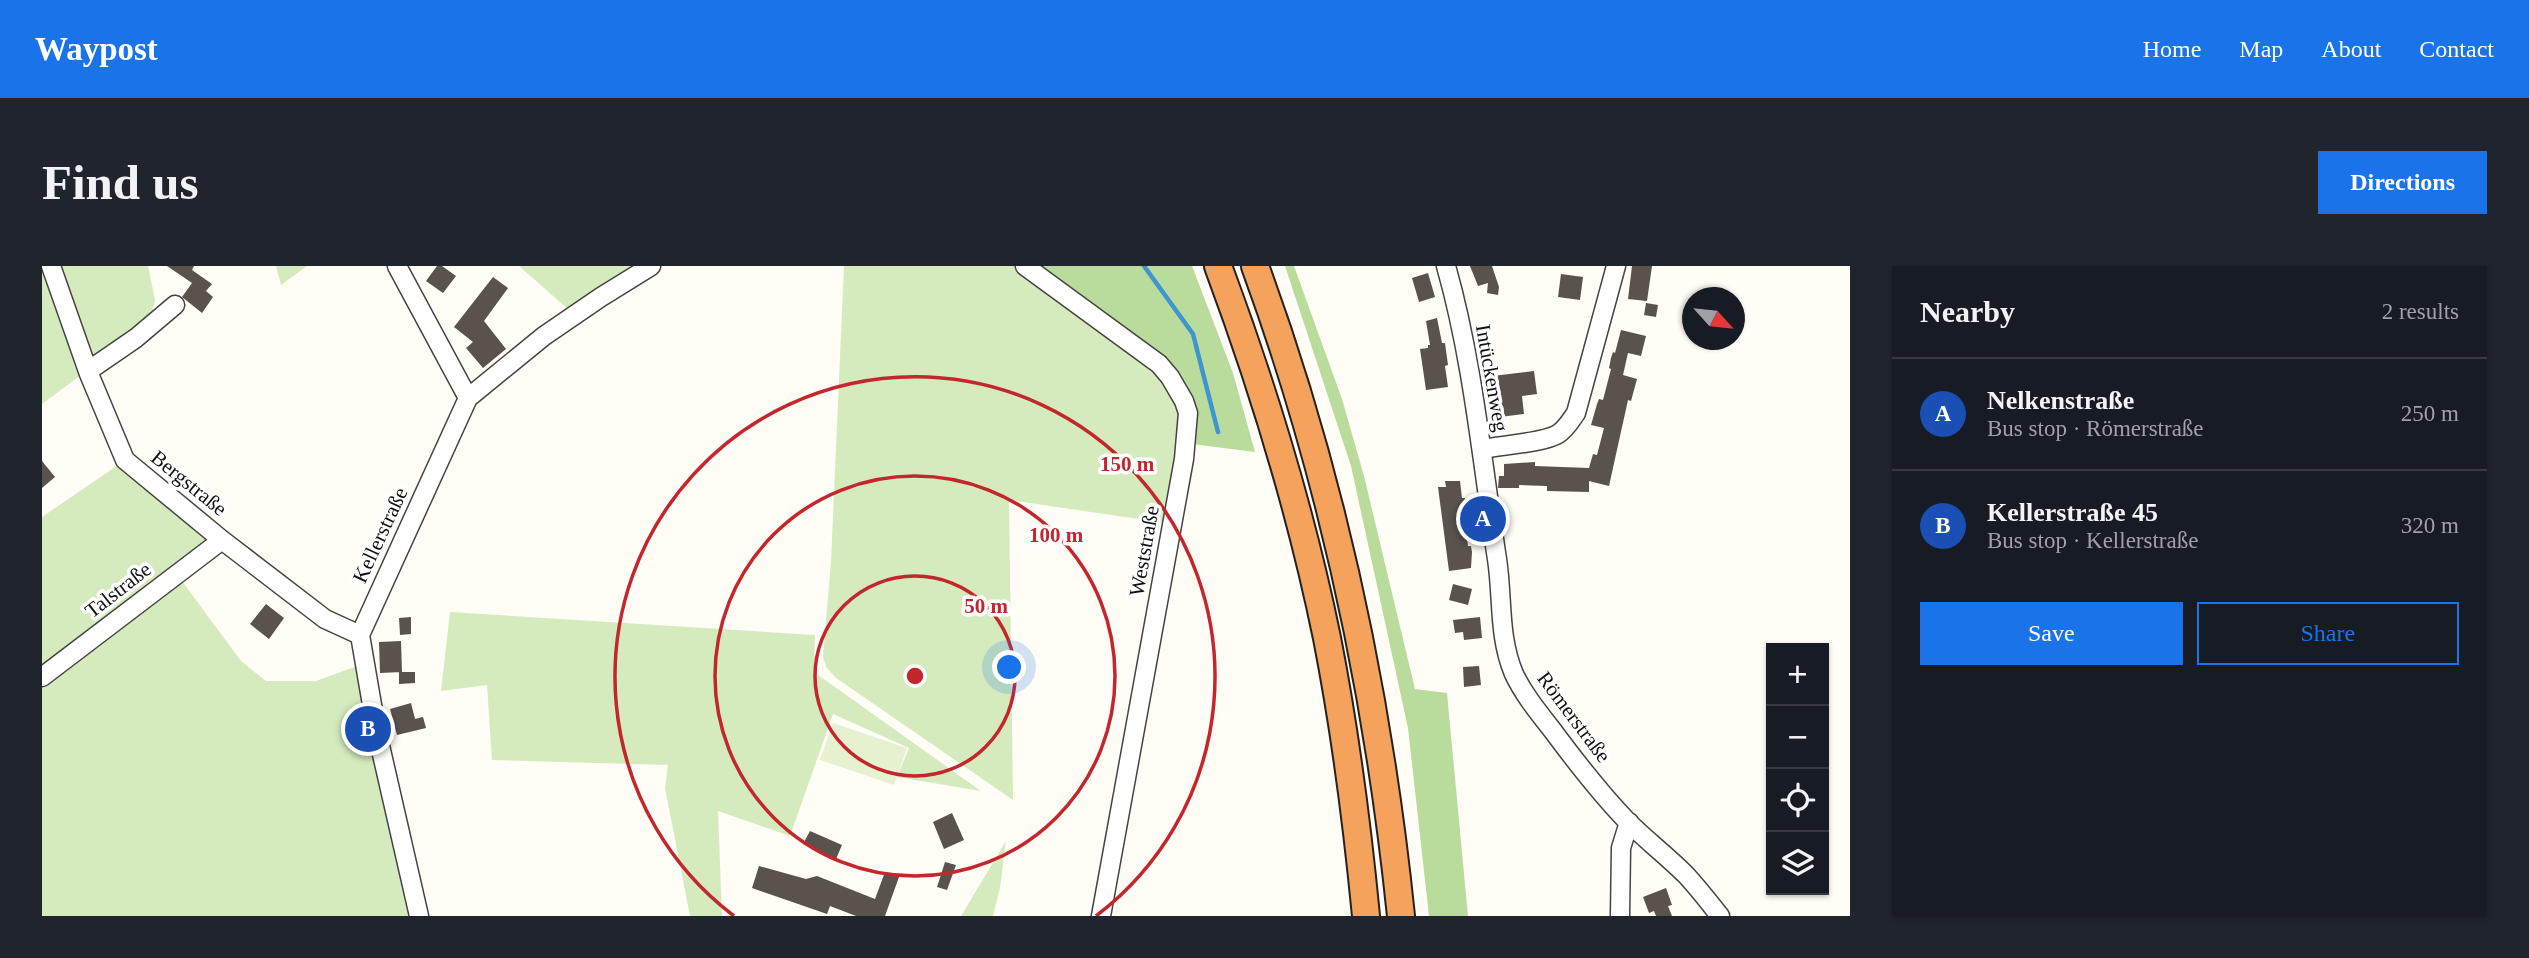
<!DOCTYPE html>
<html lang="en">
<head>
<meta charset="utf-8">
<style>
	:root { --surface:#171b24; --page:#20242c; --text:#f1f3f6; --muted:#9ea1a6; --line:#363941; --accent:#1a73e8 }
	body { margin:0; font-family:"Times New Roman",serif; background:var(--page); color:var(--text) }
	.controls { position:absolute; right:21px; bottom:21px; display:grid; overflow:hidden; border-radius:0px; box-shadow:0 2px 5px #0004 }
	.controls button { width:63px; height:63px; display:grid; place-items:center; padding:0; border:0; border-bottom:2px solid var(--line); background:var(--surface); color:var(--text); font:35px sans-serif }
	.compass { position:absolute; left:1640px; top:21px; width:63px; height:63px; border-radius:50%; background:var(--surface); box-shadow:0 2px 5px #0004; rotate:117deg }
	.you { position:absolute; left:968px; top:402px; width:24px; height:24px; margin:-18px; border:5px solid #fff; border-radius:50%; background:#1a73e8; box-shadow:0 0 0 10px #1a73e833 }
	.badge { display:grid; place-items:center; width:46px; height:46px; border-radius:50%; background:var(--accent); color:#fff; font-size:23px; font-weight:700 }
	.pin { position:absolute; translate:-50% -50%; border:4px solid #fff; box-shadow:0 2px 7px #0006 }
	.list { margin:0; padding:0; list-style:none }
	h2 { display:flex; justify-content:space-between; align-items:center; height:91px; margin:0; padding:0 28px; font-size:30px }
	h2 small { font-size:23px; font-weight:400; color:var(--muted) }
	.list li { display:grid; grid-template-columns:46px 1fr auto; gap:21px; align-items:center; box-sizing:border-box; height:112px; padding:0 28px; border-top:2px solid var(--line) }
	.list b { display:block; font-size:26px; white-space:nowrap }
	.list p { margin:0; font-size:23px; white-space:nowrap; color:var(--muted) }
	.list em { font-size:23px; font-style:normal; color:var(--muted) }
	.actions { display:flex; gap:14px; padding:21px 28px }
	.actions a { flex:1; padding:16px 0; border:2px solid var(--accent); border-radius:0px; text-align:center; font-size:24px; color:var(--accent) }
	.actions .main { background:var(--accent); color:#fff }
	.icon { flex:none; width:38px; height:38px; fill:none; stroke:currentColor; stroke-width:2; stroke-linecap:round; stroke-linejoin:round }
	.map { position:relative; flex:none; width:1808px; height:650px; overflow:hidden; border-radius:0px }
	header { display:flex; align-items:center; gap:42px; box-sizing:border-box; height:98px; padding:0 35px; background:var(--accent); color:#fff }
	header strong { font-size:33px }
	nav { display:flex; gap:38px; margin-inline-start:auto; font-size:24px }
	.intro { display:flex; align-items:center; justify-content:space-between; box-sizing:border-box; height:168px; padding:0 42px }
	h1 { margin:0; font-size:49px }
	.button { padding:18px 32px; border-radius:0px; background:var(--accent); color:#fff; font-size:24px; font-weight:700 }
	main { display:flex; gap:42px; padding:0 42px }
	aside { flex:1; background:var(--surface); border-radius:0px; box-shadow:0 2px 5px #0004 }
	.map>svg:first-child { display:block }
</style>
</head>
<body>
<header>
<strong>Waypost</strong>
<nav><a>Home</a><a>Map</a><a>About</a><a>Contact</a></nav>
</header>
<div class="intro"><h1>Find us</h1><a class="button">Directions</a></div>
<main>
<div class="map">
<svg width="1808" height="650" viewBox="0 0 1808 650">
	<rect width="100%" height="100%" fill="#fffdf5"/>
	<path fill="#d5ebbd" d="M0 0H4L43 106 0 138Z
		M14 0H106L113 34 109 52 46 97Z
		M234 0H265L239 19Z
		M477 0H596L526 43Z
		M802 0H975L1113 102 1140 148 1124 257 967 234 971 534 794 412 784 401 781 390 789 296Z
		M79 197 174 274 0 406V251Z
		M137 311 199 395 224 415H274L318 399 369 650H0V415Z
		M408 346 773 369 772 406 939 525 855 511 867 482 791 448 748 570 676 545 680 650H648L623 522 626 499 450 494 445 419 399 425Z
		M964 575 958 622 951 650H919Z"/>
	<path fill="#b9dc9c" d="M989 0H1150L1191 107 1213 186 1150 178 1139 119Z
		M1243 0H1252L1300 133 1322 210 1373 423 1405 427 1426 650H1387L1366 462 1309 200Z"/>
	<path fill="#e6f2cf" d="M791 457 865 482 852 519 778 494Z"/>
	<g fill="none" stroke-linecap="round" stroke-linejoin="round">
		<path stroke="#3f96cf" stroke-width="4.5" d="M1102 0 1151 68 1176 166"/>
	</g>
	<path fill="#5a524d" d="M125 0H152L150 4 170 18 164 25 171 31 160 47 140 31 150 17Z
		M395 0H400L414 10 401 27 384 15Z
		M1428 0H1450L1457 21 1456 29 1445 27 1446 17 1436 20Z
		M1590 0H1610L1605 35 1586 33Z
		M1386 7 1393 31 1377 36 1370 12Z
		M1519 8 1541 11 1538 34 1516 31Z
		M451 11 466 22 442 55 464 83 441 102 424 82 431 76 412 61Z
		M1604 37 1616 39 1614 51 1602 49Z
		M1395 52 1400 77H1403L1406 99 1403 100 1406 121 1384 124 1378 83 1386 82V79H1388L1384 55Z
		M1579 64 1604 70 1599 90 1586 87 1581 109 1595 113 1589 135 1586 134 1567 220 1547 215V226L1505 225V220L1477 219V222H1456L1457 210H1462V198L1493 196V200L1547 202 1551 188 1555 189 1562 162 1549 159 1555 138 1557 133 1561 134 1569 103 1567 102 1569 92 1571 86 1573 87Z
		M1492 105 1495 128 1480 130 1482 148 1449 152 1442 111Z
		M0 195 13 211 0 222Z
		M1403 215H1418L1420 232H1423L1424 246H1422L1426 280H1429L1430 286 1429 302 1407 305 1396 221H1404Z
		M1411 318 1430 323 1426 339 1407 334Z
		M224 338 242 352 227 373 208 358Z
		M369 351V368L358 369 357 352Z
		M1438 351 1440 372 1422 374 1421 366 1413 367 1411 354Z
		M359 375 360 406 338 407 337 376Z
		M1437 400 1439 419 1422 421 1421 401Z
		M357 406H373V417L357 418Z
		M369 437 373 453 381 451 384 462 355 469 348 443Z
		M910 547 922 574 902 583 891 556Z
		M768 565 800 579 794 593 761 578Z
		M903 596 914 599 905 624 895 621Z
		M717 600 764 613 775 610 833 633 843 606 857 611 843 650H814L788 640 785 648 710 622Z
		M1624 622 1630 639 1626 640 1630 650H1614L1612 645 1607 647 1601 631Z"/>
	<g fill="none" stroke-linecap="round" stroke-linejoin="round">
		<g stroke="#444" stroke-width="21">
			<path id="minor" d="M9 0 47 108 83 194 180 274 283 353 318 369
				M355 0 426 132
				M983 0 1117 98 1128 111 1142 135 1146 147 1142 193 1059 650
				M1404 0C1431 95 1440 196 1455 293 1461 332 1456 370 1472 408 1482 429 1497 447 1511 465 1534 496 1558 527 1585 555 1604 574 1625 590 1644 609 1656 622 1667 636 1678 650
				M46 105 94 72 133 39
				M1440 183C1460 179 1501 177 1516 168 1524 163 1529 154 1534 147L1574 0
				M0 411 180 274
				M377 650 334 462 318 369 426 132 502 70 559 31 609 0
				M1578 650 1579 582 1587 556"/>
		</g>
		<g stroke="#222" stroke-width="30">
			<path id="highway" d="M1176 0C1221 121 1259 245 1285 372 1303 464 1315 557 1324 650
				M1213 0C1290 210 1336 427 1359 650"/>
		</g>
		<use href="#minor" stroke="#fff" stroke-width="18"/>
		<use href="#highway" stroke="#f5a25d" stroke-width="26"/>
	</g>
	<g fill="none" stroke="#c4262e" stroke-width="3.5">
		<circle cx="873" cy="410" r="100"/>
		<circle cx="873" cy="410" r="200"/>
		<path d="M692 650A300 300 0 1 1 1054 650"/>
	</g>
	<g text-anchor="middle" stroke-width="7" stroke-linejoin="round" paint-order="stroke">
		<g font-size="21" fill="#111" stroke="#fff">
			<text transform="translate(1450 112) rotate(80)" y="7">Intückenweg</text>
			<text transform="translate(147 217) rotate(39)" y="7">Bergstraße</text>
			<text transform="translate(338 269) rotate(-65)" y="7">Kellerstraße</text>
			<text transform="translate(1102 285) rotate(-80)" y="7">Weststraße</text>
			<text transform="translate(76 324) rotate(-38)" y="7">Talstraße</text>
			<text transform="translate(1532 451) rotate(53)" y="7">Römerstraße</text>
		</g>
	</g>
	<circle cx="873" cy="410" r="10" fill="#c4262e" stroke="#fff" stroke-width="3.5"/>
	<g font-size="21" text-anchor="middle" font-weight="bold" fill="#c4262e" stroke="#fff" stroke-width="7" stroke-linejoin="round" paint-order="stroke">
		<text x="1085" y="205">150 m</text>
		<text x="1014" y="276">100 m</text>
		<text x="944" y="347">50 m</text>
	</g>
</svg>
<div class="controls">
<button>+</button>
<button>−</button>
<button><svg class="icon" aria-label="locate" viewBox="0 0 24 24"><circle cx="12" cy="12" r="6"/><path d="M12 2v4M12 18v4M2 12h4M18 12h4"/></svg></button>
<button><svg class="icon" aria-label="layers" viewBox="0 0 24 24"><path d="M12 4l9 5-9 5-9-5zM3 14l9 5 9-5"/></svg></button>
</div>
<svg class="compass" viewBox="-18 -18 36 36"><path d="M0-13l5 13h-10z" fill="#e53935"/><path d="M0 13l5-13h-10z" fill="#9ea1a6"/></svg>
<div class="you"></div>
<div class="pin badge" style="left:1441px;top:253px;background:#1a4fb4">A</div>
<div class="pin badge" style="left:326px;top:463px;background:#1a4fb4">B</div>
</div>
<aside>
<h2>Nearby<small>2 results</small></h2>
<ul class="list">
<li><span class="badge" style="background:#1a4fb4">A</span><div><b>Nelkenstraße</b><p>Bus stop · Römerstraße</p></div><em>250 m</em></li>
<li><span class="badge" style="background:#1a4fb4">B</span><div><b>Kellerstraße 45</b><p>Bus stop · Kellerstraße</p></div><em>320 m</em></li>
</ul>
<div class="actions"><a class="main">Save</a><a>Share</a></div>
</aside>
</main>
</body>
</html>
